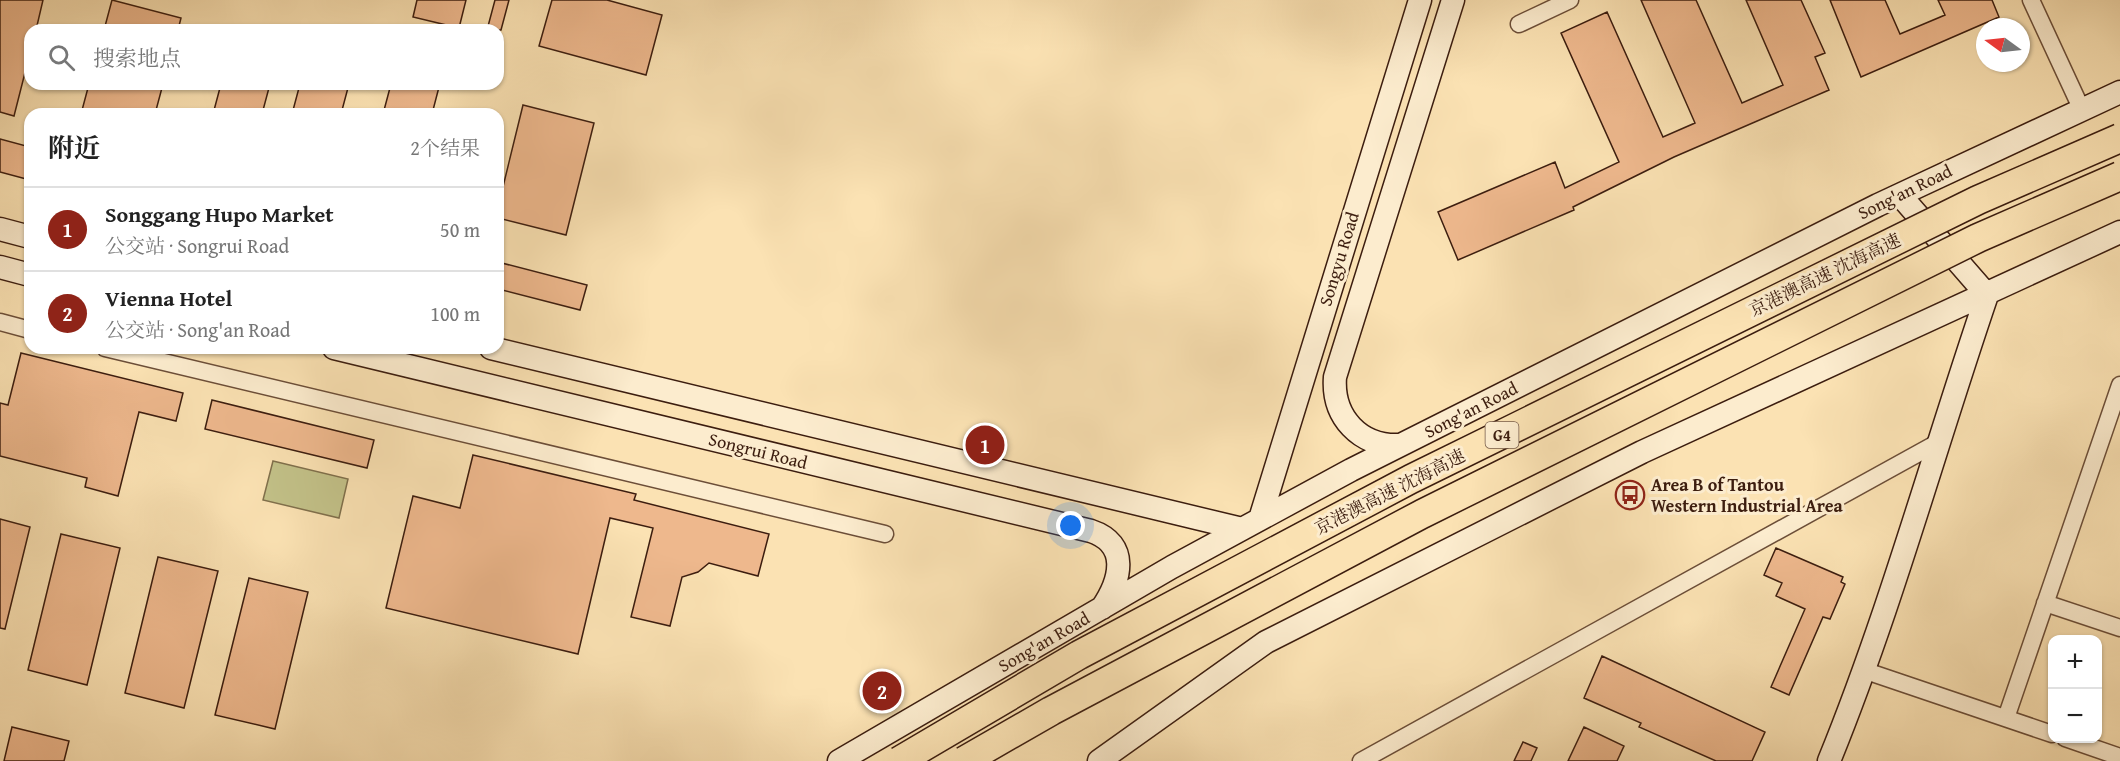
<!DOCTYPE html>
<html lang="zh">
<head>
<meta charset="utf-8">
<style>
	:root { --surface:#fff; --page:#f6f6f6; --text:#222; --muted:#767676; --line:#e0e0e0; --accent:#8f2418 }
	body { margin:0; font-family:"Gentium Book Plus","Noto Serif SC",serif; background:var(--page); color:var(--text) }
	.controls { position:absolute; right:18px; bottom:18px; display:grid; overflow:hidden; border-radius:12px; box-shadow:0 2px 4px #0004 }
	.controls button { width:54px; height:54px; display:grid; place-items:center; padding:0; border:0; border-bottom:2px solid var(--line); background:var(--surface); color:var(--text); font:30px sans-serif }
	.compass { position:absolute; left:1976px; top:18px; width:54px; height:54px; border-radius:50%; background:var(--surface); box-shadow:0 2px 4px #0004; rotate:285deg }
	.you { position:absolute; left:1071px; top:526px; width:21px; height:21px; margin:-15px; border:4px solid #fff; border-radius:50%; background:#1a73e8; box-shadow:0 0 0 9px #1a73e833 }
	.badge { display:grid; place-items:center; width:39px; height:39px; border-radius:50%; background:var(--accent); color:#fff; font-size:20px; font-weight:700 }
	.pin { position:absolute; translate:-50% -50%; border:3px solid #fff; box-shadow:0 2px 6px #0006 }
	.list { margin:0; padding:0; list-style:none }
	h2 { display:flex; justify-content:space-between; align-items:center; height:78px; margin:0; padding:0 24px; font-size:26px }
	h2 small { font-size:20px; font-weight:400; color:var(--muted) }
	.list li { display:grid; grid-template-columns:39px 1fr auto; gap:18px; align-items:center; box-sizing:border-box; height:84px; padding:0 24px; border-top:2px solid var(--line) }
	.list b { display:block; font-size:22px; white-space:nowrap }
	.list p { margin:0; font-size:20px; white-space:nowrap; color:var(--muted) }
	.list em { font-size:20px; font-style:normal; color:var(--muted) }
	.icon { flex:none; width:33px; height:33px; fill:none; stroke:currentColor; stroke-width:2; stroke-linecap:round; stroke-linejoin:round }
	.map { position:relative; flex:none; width:2120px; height:761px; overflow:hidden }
	.search { position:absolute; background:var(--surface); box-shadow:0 2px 4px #0004; left:24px; top:24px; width:480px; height:66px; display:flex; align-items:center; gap:15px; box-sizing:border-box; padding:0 21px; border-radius:18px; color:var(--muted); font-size:22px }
	.panel { position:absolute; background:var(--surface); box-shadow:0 2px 4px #0004; left:24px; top:108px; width:480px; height:246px; border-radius:18px }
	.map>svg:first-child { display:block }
</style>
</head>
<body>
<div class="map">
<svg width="2120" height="761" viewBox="0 0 2120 761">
	<rect width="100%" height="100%" fill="#fbe2b3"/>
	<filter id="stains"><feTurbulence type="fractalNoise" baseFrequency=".00333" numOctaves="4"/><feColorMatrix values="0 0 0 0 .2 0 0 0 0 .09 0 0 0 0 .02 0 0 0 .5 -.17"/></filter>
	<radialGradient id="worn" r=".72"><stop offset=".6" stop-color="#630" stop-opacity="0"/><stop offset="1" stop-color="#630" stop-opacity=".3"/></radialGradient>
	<path fill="#c3c289" stroke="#80704c" stroke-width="1.5" d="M273 461 348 479 339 518 263 500Z"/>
	<path fill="#eeb88d" stroke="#3c1d0f" stroke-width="1.5" d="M0 0H43L36 30H30V53L14 116 0 112Z
		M112 0 181 18 178 30H104Z
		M417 0H466L459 28 413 17Z
		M495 0H509L501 30H487Z
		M552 0H607L662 15 646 75 539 46Z
		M1641 0H1696L1742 103 1783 85 1746 0H1801L1825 53 1815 57 1829 90 1674 157 1573 207 1574 210 1458 260 1438 212 1555 162 1565 188 1619 162 1561 33 1607 12 1663 137 1695 123Z
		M1830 0H1885L1900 34 1945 15 1938 0H1992L1999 17 1861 77Z
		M89 84H163L155 114H81Z
		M221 84H270L262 114H213Z
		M300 84H349L341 114H292Z
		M391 84H427L439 87 432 114H383Z
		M523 105 594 123 566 235 498 218V207Z
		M0 139 30 147V180L0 172Z
		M498 262 587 285 580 310 498 289Z
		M21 353 183 393 176 421 139 412 118 496 85 487 87 478 0 456V403L8 405Z
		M212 400 374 440 367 468 205 429Z
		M473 455 636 494 634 500 769 534 758 576 709 563 698 572 682 577 670 626 631 617 653 528 610 518 578 654 386 608 413 496 460 508Z
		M0 519 30 527 5 629 0 628Z
		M61 534 120 548 87 685 28 670Z
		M1776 548 1843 577 1841 582 1845 584 1830 619 1823 617 1789 695 1771 687 1805 609 1776 596 1782 583 1764 575Z
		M158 557 218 571 184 708 125 693Z
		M249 578 308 592 275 729 215 715Z
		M1602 656 1765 732 1752 761H1716L1639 727 1641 723 1584 698Z
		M12 727 69 741 64 761H4Z
		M1584 727 1624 746 1617 761H1568Z
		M1523 742 1537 748 1531 761H1514Z"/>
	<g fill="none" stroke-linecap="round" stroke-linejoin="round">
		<g stroke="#6c4e38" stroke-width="19">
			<path id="street" d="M2031 0 2081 108
				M1519 24 1570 0
				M0 322 30 330
				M105 348 885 534
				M2045 603 2120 628
				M1866 671 2052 734
				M2006 718 2120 385
				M2065 738 2120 757
				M1361 761 1937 443"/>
		</g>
		<g stroke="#3c1d0f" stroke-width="25">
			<path id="secondary" d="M0 229 30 237
				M0 267 30 275
				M334 348 1091 531C1130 544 1121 580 1102 608
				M491 348 1242 529
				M1400 445C1360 447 1332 417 1335 377L1453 0
				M1260 519 1420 0
				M839 761 1172 567 1351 470 1878 205 2120 92
				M1099 761 1266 642 1642 452 2120 232
				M1829 761C1891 609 1934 450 1987 295L1900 195"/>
		</g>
		<use href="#street" stroke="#fcecce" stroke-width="16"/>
		<use href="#secondary" stroke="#fcecce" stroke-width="22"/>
		<g stroke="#3c1d0f" stroke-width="31" stroke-linecap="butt">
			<path id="highway-bridge" d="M899 761 1079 655 1411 479 1978 200 2120 138
				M964 761 1051 711 1422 514 1978 238 2120 176"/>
		</g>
		<use href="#highway-bridge" stroke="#fbe2b3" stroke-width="28"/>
	</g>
	<defs>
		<g id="bus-ring" transform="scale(1.5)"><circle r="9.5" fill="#fcecce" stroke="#8f2418" stroke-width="1.5"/><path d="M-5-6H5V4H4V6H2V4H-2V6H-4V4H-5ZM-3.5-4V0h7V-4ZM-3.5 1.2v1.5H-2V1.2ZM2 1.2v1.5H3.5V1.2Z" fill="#8f2418"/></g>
	</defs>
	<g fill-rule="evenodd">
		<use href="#bus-ring" x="1630" y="495"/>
	</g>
	<g text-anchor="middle" stroke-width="6" stroke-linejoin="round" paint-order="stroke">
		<rect fill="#fcecce" stroke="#765b48" stroke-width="1.5" x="1485.5" y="422" width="33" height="26" rx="4.5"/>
		<g font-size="16" font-weight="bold" fill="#3c1d0f">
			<text x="1502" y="441">G4</text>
		</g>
		<g font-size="18" fill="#3c1d0f" stroke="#fcecce">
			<text transform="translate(1905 192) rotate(-26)" y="6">Song'an Road</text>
			<text transform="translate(1339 259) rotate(-73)" y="6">Songyu Road</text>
			<text transform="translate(1825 275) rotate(-26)" y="6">京港澳高速 沈海高速</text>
			<text transform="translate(1471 410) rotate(-27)" y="6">Song'an Road</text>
			<text transform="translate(758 451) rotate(14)" y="6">Songrui Road</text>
			<text transform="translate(1390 492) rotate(-27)" y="6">京港澳高速 沈海高速</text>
			<text transform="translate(1044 642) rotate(-30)" y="6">Song'an Road</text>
		</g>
		<g font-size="18" font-weight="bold" fill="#3c1d0f" stroke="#fcecce" text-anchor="start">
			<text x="1651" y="491">Area B of Tantou<tspan x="1651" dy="21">Western Industrial Area</tspan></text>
		</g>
	</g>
	<rect width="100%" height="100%" filter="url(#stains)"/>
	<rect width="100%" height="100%" fill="url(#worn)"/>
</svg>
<div class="controls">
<button>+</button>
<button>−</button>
</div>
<svg class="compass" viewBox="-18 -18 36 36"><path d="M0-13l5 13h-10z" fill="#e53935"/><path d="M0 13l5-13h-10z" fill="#767676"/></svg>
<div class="you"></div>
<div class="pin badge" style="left:985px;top:445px">1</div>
<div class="pin badge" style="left:882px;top:691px">2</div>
<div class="search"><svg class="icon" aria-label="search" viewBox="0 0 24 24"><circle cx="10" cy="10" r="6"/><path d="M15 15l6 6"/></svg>搜索地点</div>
<section class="panel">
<h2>附近<small>2个结果</small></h2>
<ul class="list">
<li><span class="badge">1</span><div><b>Songgang Hupo Market</b><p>公交站 · Songrui Road</p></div><em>50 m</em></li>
<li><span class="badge">2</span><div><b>Vienna Hotel</b><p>公交站 · Song'an Road</p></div><em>100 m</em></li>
</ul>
</section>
</div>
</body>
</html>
